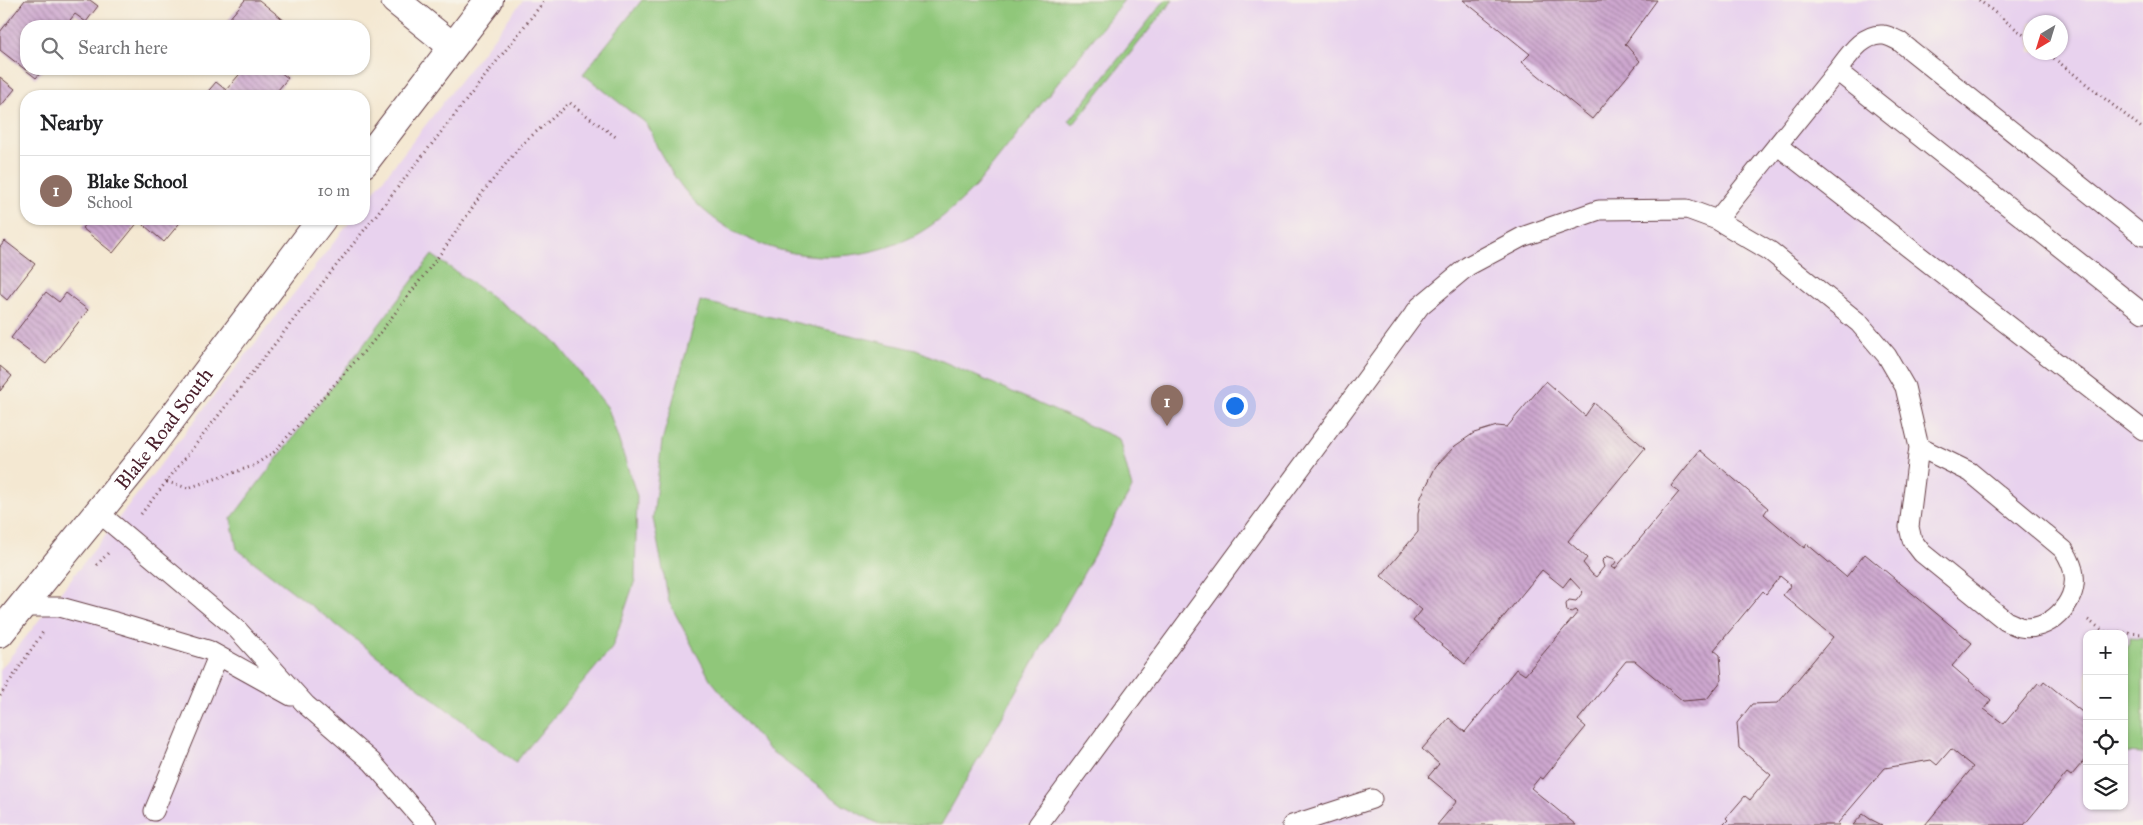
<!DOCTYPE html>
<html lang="en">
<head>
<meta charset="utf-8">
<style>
	:root { --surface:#fff; --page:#f6f6f6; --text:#202124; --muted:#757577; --line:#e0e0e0; --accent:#2563eb }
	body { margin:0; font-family:"IM FELL Great Primer",serif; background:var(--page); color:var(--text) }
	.controls { position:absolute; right:15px; bottom:15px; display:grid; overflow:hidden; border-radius:10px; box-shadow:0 1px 4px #0004 }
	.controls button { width:45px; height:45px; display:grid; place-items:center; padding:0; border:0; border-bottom:1px solid var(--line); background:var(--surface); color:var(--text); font:25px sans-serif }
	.compass { position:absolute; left:2023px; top:15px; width:45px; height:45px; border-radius:50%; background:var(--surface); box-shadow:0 1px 4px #0004; rotate:218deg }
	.you { position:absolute; left:1234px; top:405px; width:18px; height:18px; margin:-12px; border:4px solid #fff; border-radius:50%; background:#1a73e8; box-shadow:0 0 0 8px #1a73e833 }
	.badge { display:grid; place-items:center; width:32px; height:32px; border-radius:50%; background:var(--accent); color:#fff; font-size:16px; font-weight:700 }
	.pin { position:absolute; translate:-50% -41px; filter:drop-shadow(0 1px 2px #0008) }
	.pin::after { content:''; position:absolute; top:26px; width:18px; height:15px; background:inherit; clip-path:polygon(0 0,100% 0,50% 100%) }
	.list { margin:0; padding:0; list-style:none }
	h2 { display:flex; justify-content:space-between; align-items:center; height:65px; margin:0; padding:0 20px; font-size:21px }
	h2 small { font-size:16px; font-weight:400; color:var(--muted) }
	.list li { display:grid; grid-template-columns:32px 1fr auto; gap:15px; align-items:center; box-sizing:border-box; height:70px; padding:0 20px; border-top:1px solid var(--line) }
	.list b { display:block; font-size:19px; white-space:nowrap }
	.list p { margin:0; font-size:16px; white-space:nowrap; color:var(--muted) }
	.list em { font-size:16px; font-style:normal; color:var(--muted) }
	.icon { flex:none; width:28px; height:28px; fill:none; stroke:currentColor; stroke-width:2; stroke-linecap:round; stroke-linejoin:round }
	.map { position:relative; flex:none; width:2143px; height:825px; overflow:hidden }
	.search { position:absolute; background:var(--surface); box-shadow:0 1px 4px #0004; left:20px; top:20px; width:350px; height:55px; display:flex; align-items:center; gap:12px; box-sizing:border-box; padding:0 18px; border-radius:20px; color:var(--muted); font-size:19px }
	.panel { position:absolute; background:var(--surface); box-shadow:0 1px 4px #0004; left:20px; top:90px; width:350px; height:135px; border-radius:20px }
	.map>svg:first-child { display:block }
</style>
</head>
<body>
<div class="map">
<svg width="2143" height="825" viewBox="0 0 2143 825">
	<defs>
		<pattern id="building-back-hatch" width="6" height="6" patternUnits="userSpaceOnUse" patternTransform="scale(1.25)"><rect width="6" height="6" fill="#cda7cf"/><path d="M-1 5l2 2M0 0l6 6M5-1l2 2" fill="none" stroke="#a887a8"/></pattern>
	</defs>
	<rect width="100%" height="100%" fill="#f7f3e8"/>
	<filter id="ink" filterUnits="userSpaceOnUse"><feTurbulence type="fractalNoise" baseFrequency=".02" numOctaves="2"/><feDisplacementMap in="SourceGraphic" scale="10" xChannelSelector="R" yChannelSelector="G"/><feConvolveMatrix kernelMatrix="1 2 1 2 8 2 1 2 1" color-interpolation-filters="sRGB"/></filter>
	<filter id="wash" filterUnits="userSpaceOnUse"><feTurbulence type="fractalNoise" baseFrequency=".0096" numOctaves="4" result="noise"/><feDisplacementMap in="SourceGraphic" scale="20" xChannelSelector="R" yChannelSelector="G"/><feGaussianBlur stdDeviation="1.12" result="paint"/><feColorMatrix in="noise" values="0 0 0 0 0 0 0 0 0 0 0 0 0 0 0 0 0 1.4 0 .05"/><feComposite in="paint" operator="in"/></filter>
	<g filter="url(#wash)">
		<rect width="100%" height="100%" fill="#f4e8d2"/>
		<path fill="#e8d2ee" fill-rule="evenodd" d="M523 0H2143V825H0V670L352 219H364V204ZM2030 22H2060V52H2030ZM2087 634H2124V806H2087Z"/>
		<path fill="#90c77a" stroke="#6d7352" d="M642 0H1124L976 186C957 205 938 223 914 236 843 272 753 259 696 203 680 187 668 167 657 147 654 140 652 132 648 126 644 120 636 116 631 112 615 99 599 87 583 74Z
			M1165 0H1173L1073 125 1069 121Z
			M432 255 555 341 608 408 637 496 635 580 612 648 516 762 237 549 231 519Z
			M700 301 917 350 1119 439 1132 488 941 825H881L843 805 767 748 710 679 669 602 653 518 662 441Z
			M2130 638 2143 639V754L2124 753V651L2130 644Z"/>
		<g id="blocks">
			<path fill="url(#building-back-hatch)" d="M25 0H90L98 6 86 22 75 14 70 20 77 26H26V69H44L36 78 0 50V32Z
				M245 0H259L291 26H223Z
				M1463 0H1657L1625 44 1640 61 1592 119 1522 62 1530 54Z
				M244 69H276L288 78 273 96H204L216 82 226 90Z
				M0 77 15 89 0 107Z
				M89 219H183L164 242 139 221 113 253 82 228Z
				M5 241 35 264 7 300 0 294V247Z
				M46 292 59 302 66 293 88 310 46 364 11 338Z
				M0 366 12 376 0 391Z
				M1546 381 1585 416 1594 403 1645 448 1568 541 1587 558 1583 563 1592 574 1596 577 1604 567 1602 561 1607 556 1615 559 1616 562 1612 567 1615 569 1679 492 1671 486 1700 450 1768 508 1764 514 1804 548 1807 544 1846 577 1865 554 1972 643 1952 666 1991 700 1984 709 2004 724 2038 683 2041 685 2044 681 2087 716V757L2071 776 2067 773 2024 825H1925L1973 767 1951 749 1937 765 1931 760 1885 768 1838 823 1839 825H1723L1728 820 1726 818 1745 796 1750 800 1771 775 1739 748 1737 723 1752 704 1778 703 1833 637 1783 595 1791 585 1780 576 1766 594 1763 591 1714 650 1720 655 1722 680 1707 699 1683 701 1635 661H1626L1578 720 1586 727 1543 779 1540 777 1531 788 1576 825H1437L1457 801 1428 777 1439 764 1422 749 1449 718 1465 732 1516 669 1525 675 1578 612 1576 610 1572 612 1567 611 1566 604 1569 600 1576 601 1583 592 1570 578 1563 587 1542 570 1465 664 1413 621 1422 610 1381 576 1418 532V514L1421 497 1436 466 1455 446 1474 433 1497 426 1507 427Z
				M1863 814 1870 819 1882 825H1853Z"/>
		</g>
	</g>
	<g filter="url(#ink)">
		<use href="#blocks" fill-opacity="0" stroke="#643d44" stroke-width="1"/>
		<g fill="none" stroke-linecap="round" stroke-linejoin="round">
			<g stroke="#643d44" stroke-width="21">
				<path id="service" d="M1837 71C1848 57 1862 33 1883 35 1888 35 1894 39 1899 41L2143 236
					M1777 145 2143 430
					M1717 220 1837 71 2143 313
					M98 512 236 628 306 705 372 762 427 825
					M21 607H60L115 622 208 650 291 696
					M154 811 218 656
					M1038 825 1420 306 1468 266 1522 237 1599 210 1687 209 1717 220 1770 251 1859 323 1887 356 1905 387 1919 447 1909 527 1912 540 1922 553 2006 621C2010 623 2015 625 2020 627 2048 633 2078 603 2074 575 2073 566 2069 558 2064 550L1970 472 1919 447
					M1292 825 1372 799"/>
			</g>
			<g stroke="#643d44" stroke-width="30">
				<path id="minor" d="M395 0 452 46"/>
			</g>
			<g stroke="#643d44" stroke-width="30">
				<g id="tertiary">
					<path d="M364 163 489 0"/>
					<path id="s1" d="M0 633 139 462 322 219"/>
				</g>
			</g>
			<path stroke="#643d44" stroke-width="3" stroke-dasharray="1 4" stroke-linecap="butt" d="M1979 0 2030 40
				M2046 52 2143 129
				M167 482 188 488 253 466 274 452 376 338 444 249 483 192 522 144 570 103 617 138
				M141 514 545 0
				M97 565 108 553
				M2088 620 2105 632 2143 634
				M0 696 43 632"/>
			<use href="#service" stroke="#fff" stroke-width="19"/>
			<use href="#minor" stroke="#fff" stroke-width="28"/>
			<use href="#tertiary" stroke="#fff" stroke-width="28"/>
		</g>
	</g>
	<g text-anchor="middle" stroke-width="4.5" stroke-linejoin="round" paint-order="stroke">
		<g font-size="20" fill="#4a1f2b" stroke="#f7f3e8">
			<text dy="7" stroke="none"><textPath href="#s1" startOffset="262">Blake Road South</textPath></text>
		</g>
	</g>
</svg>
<div class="controls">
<button>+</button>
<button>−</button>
<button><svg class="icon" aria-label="locate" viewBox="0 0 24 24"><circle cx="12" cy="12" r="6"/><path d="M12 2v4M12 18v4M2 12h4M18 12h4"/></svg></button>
<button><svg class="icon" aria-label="layers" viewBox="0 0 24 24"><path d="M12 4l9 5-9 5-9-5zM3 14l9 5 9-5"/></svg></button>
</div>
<svg class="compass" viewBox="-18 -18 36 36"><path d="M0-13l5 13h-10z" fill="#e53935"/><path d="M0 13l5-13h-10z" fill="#757577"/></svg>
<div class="you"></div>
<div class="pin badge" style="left:1167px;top:426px;background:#8d6e63">1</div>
<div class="search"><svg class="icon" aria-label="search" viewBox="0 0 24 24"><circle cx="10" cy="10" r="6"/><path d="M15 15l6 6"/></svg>Search here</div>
<section class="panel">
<h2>Nearby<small></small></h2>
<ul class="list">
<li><span class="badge" style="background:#8d6e63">1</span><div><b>Blake School</b><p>School</p></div><em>10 m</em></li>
</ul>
</section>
</div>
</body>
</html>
